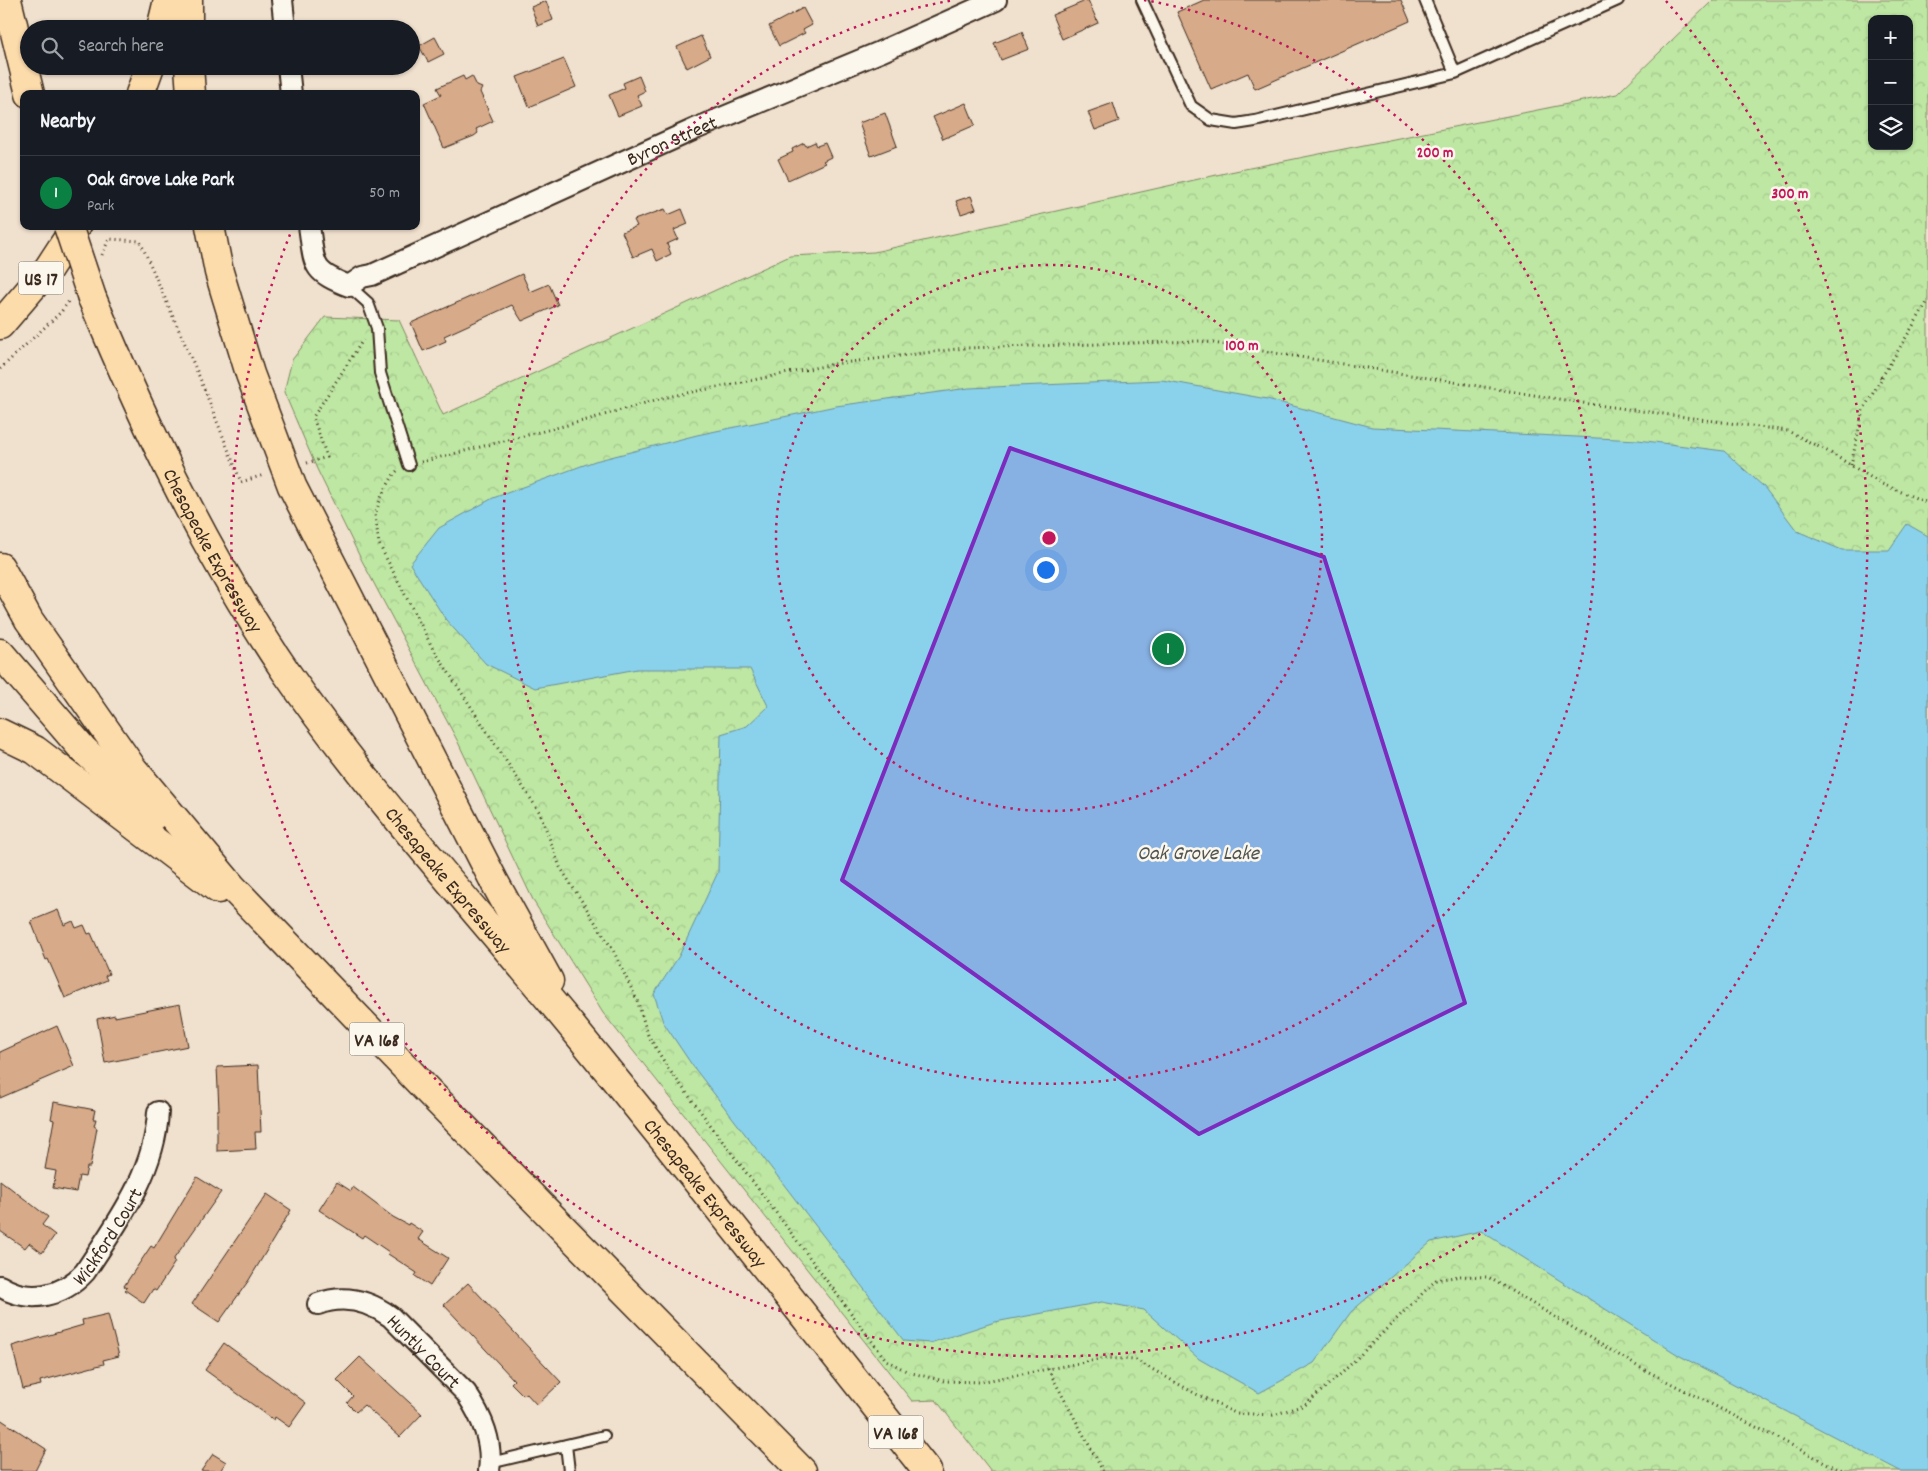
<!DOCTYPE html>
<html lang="en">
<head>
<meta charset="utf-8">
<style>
	:root { --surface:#171b24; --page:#242831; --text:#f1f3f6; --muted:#9ea1a6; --line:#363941; --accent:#0b8043 }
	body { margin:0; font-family:Dekko,sans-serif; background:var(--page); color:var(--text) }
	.controls { position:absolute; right:15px; top:15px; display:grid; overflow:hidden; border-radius:10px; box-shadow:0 1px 4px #0004 }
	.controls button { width:45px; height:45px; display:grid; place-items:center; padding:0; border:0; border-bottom:1px solid var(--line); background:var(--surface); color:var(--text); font:25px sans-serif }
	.you { position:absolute; left:1045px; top:569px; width:18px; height:18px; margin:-12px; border:4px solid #fff; border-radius:50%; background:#1a73e8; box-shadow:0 0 0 8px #1a73e833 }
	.badge { display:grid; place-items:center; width:32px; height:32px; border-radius:50%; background:var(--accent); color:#fff; font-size:16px; font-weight:700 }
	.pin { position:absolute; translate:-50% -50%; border:2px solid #fff; box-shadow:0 1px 5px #0006 }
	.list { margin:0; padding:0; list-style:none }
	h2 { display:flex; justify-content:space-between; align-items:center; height:65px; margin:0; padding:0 20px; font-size:21px }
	h2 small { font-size:16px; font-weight:400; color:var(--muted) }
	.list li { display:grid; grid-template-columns:32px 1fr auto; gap:15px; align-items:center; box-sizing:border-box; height:75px; padding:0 20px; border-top:1px solid var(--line) }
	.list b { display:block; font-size:19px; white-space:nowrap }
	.list p { margin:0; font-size:16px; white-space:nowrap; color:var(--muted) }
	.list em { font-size:16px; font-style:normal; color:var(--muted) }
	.icon { flex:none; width:28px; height:28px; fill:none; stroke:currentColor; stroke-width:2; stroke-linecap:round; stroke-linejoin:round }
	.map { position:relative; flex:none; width:1928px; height:1471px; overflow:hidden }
	.search { position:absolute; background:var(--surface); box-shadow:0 1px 4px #0004; left:20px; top:20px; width:400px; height:55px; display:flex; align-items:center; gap:12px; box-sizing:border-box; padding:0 18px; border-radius:28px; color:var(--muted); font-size:19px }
	.panel { position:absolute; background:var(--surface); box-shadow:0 1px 4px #0004; left:20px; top:90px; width:400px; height:140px; border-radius:10px }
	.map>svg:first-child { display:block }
</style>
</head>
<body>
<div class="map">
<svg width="1928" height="1471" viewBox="0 0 1928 1471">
	<defs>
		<pattern id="forest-crowns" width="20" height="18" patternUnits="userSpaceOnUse" patternTransform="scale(1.25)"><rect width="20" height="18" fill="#bee7a3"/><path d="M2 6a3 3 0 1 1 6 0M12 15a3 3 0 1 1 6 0" fill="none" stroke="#a4c68c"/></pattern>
	</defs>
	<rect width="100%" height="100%" fill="#f0e0ce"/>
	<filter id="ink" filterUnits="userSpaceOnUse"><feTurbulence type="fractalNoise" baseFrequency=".02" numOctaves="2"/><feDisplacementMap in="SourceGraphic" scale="10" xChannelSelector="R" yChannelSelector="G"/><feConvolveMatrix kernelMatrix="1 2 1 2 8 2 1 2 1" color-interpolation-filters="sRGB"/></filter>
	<g filter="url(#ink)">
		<path fill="url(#forest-crowns)" stroke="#7c8860" fill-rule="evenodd" d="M1713 0H1928V1471H991L936 1400 912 1401 603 1013 534 902 457 740 360 557 317 469 284 392 292 360 325 317 399 320 443 415 790 256 874 252 1230 172 1617 94ZM1872 19H1909V146H1872Z"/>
		<path fill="#8ad2eb" stroke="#6a8f99" d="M1162 380 1267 399 1372 427 1638 440 1724 451 1764 487 1797 531 1842 550H1889L1907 524 1928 536V1471H1900L1680 1356 1481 1231 1431 1242 1351 1312 1314 1363 1259 1393 1199 1359 1144 1310 1102 1302 995 1322 930 1343 904 1341 692 1065 663 1022 654 994 679 956 718 872 721 734 747 726 768 706 750 669H637L535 688 486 664 446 620 410 564 439 528 493 498 595 461 697 435 836 406 969 388Z"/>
		<path fill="#d7aa89" stroke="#3b2a1e" d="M1088 0 1098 23 1062 39 1052 15Z
			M1204 0H1401L1410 21 1255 89 1248 73 1211 89 1177 12Z
			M546 1 553 20 538 26 531 7Z
			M803 8 812 25 803 30 805 33 779 46 769 26Z
			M1022 32 1029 49 1001 60 994 43Z
			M701 36 710 56 687 68 677 47Z
			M435 37 444 54 428 62 419 46Z
			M564 59 576 87 529 107 517 77Z
			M463 76 465 80 472 76 477 86 482 88 480 92 493 121 476 129 478 133 474 136 444 148 424 103 441 95 437 88Z
			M639 76 645 91 637 95 642 106 618 116 609 95 625 88 623 83Z
			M966 103 975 125 943 139 933 117Z
			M1113 103 1119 121 1095 130 1088 112Z
			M885 113 897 146 871 156 859 123Z
			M815 142 817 146 825 143 831 157 823 161 825 163 788 180 778 159 793 152 792 149 804 143 806 146Z
			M971 196 976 209 961 214 956 201Z
			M665 209 668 215 682 209 688 224 674 230 678 239 667 244 671 254 657 261 652 249 633 257 622 232 637 226 634 220Z
			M522 274 530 292 549 284 558 305 522 321 512 305 444 336 446 341 423 351 411 323Z
			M58 910 64 925 73 921 76 928 84 925 88 934 91 933 109 974 105 976 107 980 65 998 48 959 46 960 31 921Z
			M180 1004 188 1046 105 1063 97 1019 115 1015V1017Z
			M57 1026 74 1066 0 1098V1052Z
			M258 1065 261 1132H255L256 1149 217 1151V1110H219L217 1067Z
			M54 1102 95 1110 93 1119H96L94 1126 97 1128 90 1167H87L85 1177 79 1176 76 1192 53 1188 56 1171 45 1169 54 1120 51 1119Z
			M197 1177 221 1192 173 1260 175 1262 156 1291 153 1289 144 1303 125 1290 127 1288 124 1286 151 1246 154 1248Z
			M0 1180 48 1217 42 1225 55 1235 42 1253 29 1243 25 1248 0 1231Z
			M337 1182 351 1191 353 1187 393 1217 408 1225 409 1223 423 1232 418 1239 448 1258 430 1286 415 1276 417 1273 388 1254 389 1252 364 1235 362 1238 319 1210Z
			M267 1194 291 1210 249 1280 219 1322 192 1304Z
			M468 1283 561 1382 537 1405 526 1393 523 1395 511 1383 514 1380 444 1305Z
			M108 1314 119 1356 103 1360 104 1364 40 1381 41 1385 23 1389 12 1346 83 1325 82 1320Z
			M224 1343 306 1403 289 1427 275 1417 274 1420 205 1370Z
			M360 1357 422 1414 400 1437 364 1405 356 1412 347 1403 353 1396 337 1380Z
			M0 1419 46 1449 35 1471H0Z
			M213 1454 226 1462 220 1471H201Z"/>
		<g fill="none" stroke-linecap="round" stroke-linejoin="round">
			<g stroke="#3b2a1e" stroke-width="14">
				<path id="service" d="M1142 0 1191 106 1211 120 1236 124 1255 121 1455 73
					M1425 0 1455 73 1618 0
					M349 286 368 303 377 328 380 373 409 465
					M566 1445 569 1471
					M490 1463 604 1436"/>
			</g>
			<g stroke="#3b2a1e" stroke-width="24">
				<g id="minor">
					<path d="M282 0 285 29"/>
					<path d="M288 66 291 94"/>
					<path id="s1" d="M309 226C315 265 310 271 349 286L362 277 372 275 695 129 880 52 996 0"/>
					<path id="s2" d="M0 1286C29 1304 62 1297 85 1272 117 1223 155 1173 158 1112"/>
					<path id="s3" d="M318 1304C345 1294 369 1301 391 1317L466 1393C482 1417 493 1442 489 1471"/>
				</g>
			</g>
			<g stroke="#3b2a1e" stroke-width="31">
				<g id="motorway">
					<path d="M7 0 30 94"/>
					<path d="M161 29 168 0"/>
					<path d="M188 29V0"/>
					<path d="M189 66 191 94"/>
					<path d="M140 94 150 66"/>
					<path d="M210 226 219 272 250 374 292 486 495 883 549 981"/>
					<path id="s4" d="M92 298C146 428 207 556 286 672 374 799 480 914 578 1034 696 1178 811 1325 927 1471"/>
					<path d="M0 325 48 269 76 226"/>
					<path d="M0 567 29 620 133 769 232 887 426 1089 802 1471"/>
					<path d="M0 653 82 748 153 816"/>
					<path d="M0 733 35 750 218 889"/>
				</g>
			</g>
			<path stroke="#3b2a1e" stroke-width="3" stroke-dasharray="1 4" stroke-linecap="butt" d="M102 255 109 239 140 241 199 376 241 482 264 475
				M0 369 61 312 69 301
				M1882 377 1928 301
				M421 462 587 420 662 398 834 364 965 348 1201 341 1583 403 1788 431 1829 452 1882 484 1928 503
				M307 463 327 457 313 417 363 340
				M1851 465 1863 410 1882 378 1878 375
				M397 471 394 474 382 495 375 515 379 544 432 647 540 813 560 867 613 950 637 1000 648 1035 668 1068 886 1360 908 1372 944 1381 980 1382 1106 1358 1136 1360 1196 1394 1235 1413 1273 1415 1305 1405 1343 1372 1436 1280 1461 1276 1488 1277 1637 1366 1842 1471
				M1048 1369 1103 1471"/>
			<use href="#service" stroke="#fbf7ec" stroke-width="10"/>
			<use href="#minor" stroke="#fbf7ec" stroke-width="20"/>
			<use href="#motorway" stroke="#fddcac" stroke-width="28"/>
			<g stroke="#3b2a1e" stroke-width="31" stroke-linecap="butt">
				<path id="motorway-bridge" d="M68 226 92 298"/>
			</g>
			<use href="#motorway-bridge" stroke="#fddcac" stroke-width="28"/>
		</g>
	</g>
	<path fill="#7b2cbf" fill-opacity="0.2" stroke="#7b2cbf" stroke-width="4" stroke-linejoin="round" d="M1010 448 1324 557 1465 1003 1199 1134 842 880Z"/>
	<g fill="none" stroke="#c2185b" stroke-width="2.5" stroke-dasharray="2.5 5">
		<circle cx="1049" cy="538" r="273"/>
		<path d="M1144 0A546 546 0 1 1 954 0"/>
		<path d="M1666 1A818 818 0 1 1 291 232"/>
	</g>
	<g text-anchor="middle" stroke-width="5" stroke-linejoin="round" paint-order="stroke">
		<g fill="#fbf7ec" stroke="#75685c" stroke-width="1">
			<rect x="18.5" y="261.5" width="45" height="33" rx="4"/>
			<rect x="349.5" y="1022.5" width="55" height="33" rx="4"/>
			<rect x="868.5" y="1415.5" width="55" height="33" rx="4"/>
		</g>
		<g font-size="19" font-weight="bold" fill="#3b2a1e">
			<text x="41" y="285">US 17</text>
			<text x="377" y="1046">VA 168</text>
			<text x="896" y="1439">VA 168</text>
		</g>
		<g font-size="20" fill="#3b2a1e" stroke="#fbf7ec">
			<text dy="7" stroke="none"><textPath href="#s1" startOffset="434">Byron Street</textPath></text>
			<text dy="7" stroke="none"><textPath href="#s4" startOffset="280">Chesapeake Expressway</textPath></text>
			<text dy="7" stroke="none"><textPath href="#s4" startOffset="686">Chesapeake Expressway</textPath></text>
			<text dy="7" stroke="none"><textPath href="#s4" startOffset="1091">Chesapeake Expressway</textPath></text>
			<text dy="7" stroke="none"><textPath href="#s2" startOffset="136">Wickford Court</textPath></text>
			<text dy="7" stroke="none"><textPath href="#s3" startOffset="125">Huntly Court</textPath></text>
		</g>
		<g font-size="21" font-style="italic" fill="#4f5451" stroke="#fbf7ec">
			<text x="1198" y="859">Oak Grove Lake</text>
		</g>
	</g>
	<circle cx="1049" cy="538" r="8" fill="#c2185b" stroke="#fbf7ec" stroke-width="2.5"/>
	<g font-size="15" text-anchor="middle" font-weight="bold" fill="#c2185b" stroke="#fbf7ec" stroke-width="5" stroke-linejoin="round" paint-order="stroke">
		<text x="1435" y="157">200 m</text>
		<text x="1790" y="198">300 m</text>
		<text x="1242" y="350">100 m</text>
	</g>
</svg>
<div class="controls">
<button>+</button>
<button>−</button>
<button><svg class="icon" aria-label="layers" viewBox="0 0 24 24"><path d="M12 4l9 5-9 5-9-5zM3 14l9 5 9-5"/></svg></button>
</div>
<div class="you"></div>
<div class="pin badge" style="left:1168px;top:649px">1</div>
<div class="search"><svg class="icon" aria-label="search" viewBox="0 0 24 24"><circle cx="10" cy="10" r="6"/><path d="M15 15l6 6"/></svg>Search here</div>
<section class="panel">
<h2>Nearby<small></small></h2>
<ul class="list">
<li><span class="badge">1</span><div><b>Oak Grove Lake Park</b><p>Park</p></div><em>50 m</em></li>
</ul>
</section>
</div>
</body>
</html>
